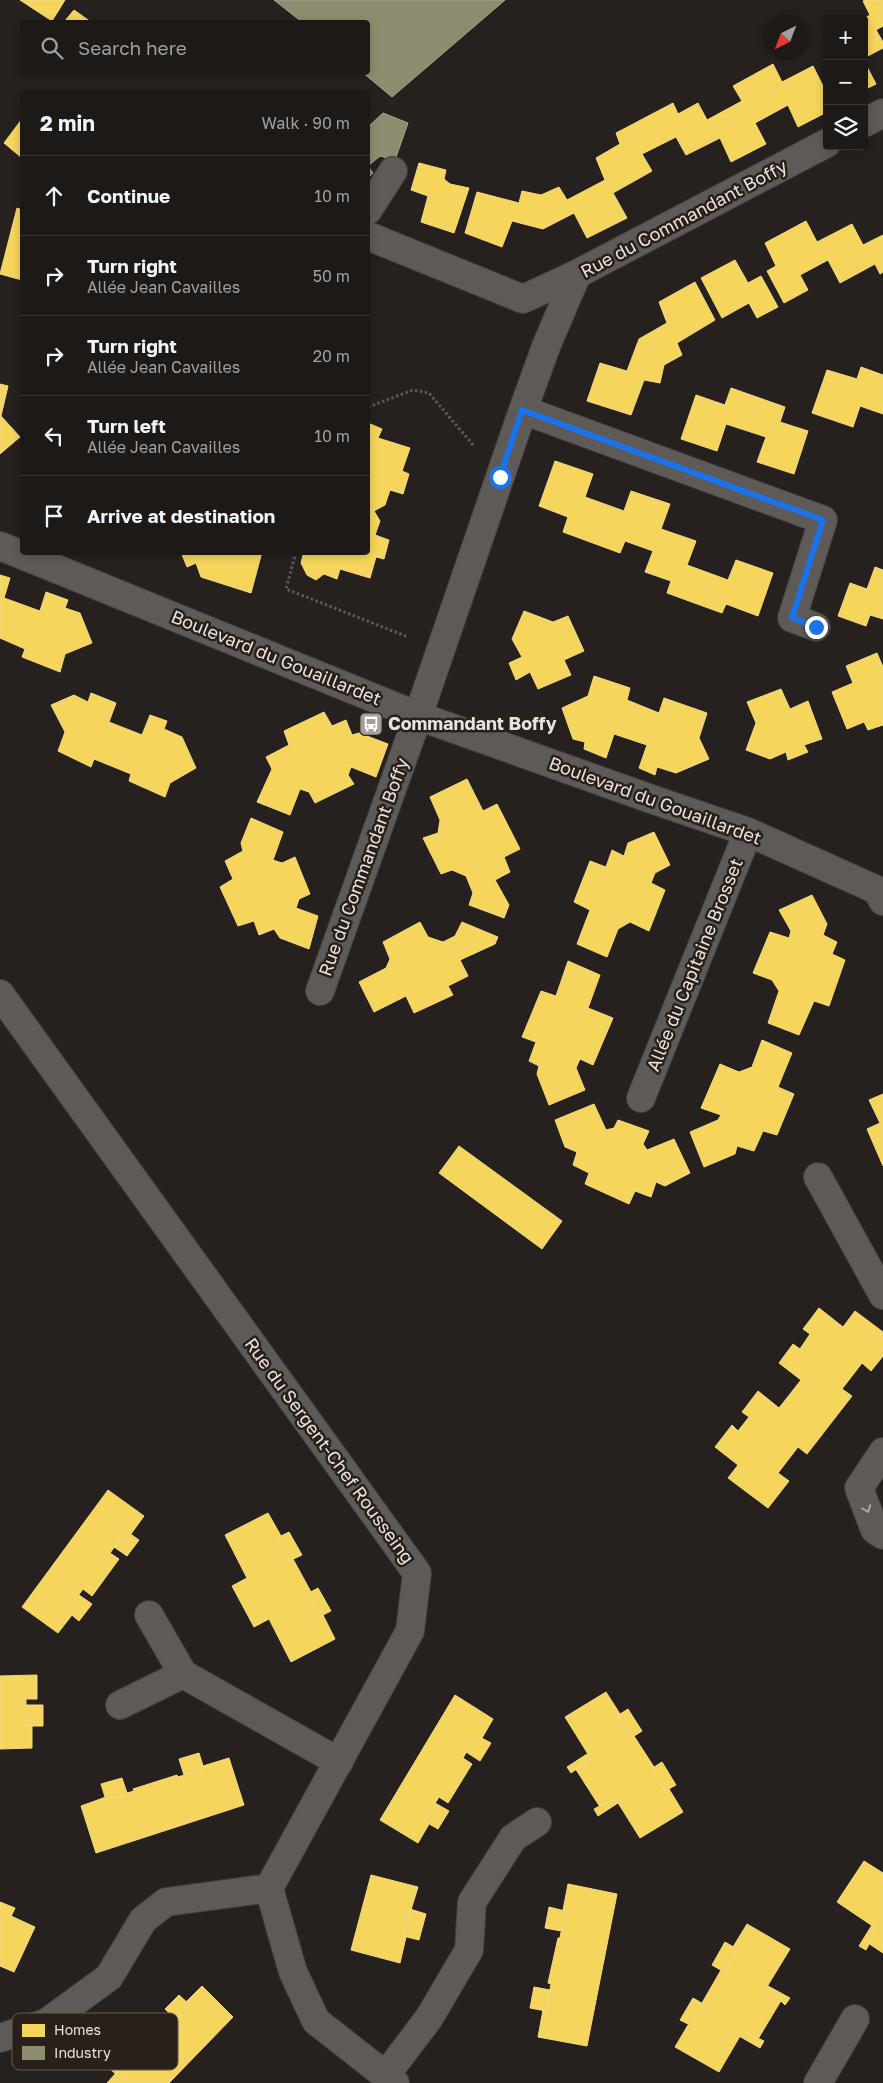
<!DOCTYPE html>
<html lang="en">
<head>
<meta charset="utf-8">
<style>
	:root { --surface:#1c1916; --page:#25221f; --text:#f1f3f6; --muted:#a0a0a1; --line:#3a3835 }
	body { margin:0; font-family:"Golos Text",sans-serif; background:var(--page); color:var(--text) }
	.controls { position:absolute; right:15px; top:15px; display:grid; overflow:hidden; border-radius:5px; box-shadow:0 2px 8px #0003 }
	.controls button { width:45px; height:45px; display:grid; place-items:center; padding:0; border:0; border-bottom:1px solid var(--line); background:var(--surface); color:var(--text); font:25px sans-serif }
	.compass { position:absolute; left:763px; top:15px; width:45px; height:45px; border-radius:50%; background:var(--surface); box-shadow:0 2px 8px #0003; rotate:222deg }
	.stop { position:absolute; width:15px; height:15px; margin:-11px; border:4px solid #1a73e8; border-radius:50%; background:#fff }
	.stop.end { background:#1a73e8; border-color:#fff; box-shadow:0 1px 5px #0008 }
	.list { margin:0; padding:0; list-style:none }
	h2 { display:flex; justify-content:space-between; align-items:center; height:65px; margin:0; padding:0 20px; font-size:21px }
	h2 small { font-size:16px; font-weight:400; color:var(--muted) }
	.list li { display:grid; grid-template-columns:32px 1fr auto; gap:15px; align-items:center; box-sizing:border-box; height:80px; padding:0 20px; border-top:1px solid var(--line) }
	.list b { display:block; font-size:19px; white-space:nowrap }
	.list p { margin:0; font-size:16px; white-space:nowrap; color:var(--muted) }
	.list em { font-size:16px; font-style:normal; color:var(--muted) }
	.icon { flex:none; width:28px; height:28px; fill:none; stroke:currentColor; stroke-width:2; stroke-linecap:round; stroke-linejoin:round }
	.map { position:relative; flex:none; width:883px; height:2083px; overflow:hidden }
	.search { position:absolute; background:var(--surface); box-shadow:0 2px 8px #0003; left:20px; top:20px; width:350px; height:55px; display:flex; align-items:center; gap:12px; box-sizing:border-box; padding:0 18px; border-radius:5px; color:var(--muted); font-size:19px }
	.panel { position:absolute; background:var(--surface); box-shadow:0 2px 8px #0003; left:20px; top:90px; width:350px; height:465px; border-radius:5px }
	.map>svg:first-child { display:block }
</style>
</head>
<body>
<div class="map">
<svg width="883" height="2083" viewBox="0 0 883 2083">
	<rect width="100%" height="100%" fill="#26211e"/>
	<path fill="#f6d55c" stroke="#f2d983" d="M20 0H65L52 21Z
		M865 0H883V26L876 30 883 42V48L864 58 863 19 870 15 863 1Z
		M74 10 91 22H64Z
		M864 61 876 84 864 90Z
		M773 64 782 82 813 66 827 94V112L798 127 788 105 755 123 766 144 731 162 720 138 686 155 676 137 642 154 652 171 613 193 627 218 587 238 574 213 543 229 512 221 502 247 465 233 477 192 519 203 522 191 541 195 559 187 567 200 605 180 596 158 620 144 616 133 673 103 678 114 698 103 707 120 742 101 733 86Z
		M22 119V158L4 143Z
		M419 163 446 170 444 179 450 184 469 188 454 233 421 222 428 196 411 190Z
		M17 208 22 210V280L0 274Z
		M806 221 817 242 852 224 863 245 883 235V272L880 274 875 264 840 283 828 260 800 275 808 290 784 303 767 271 776 266 765 243Z
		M735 260 748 283 761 276 778 307 757 318 749 303 722 318 701 278Z
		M695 282 715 320 677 343 682 355 664 365 660 383 644 380 631 415 587 401 600 363 627 371 639 339 667 323 659 302Z
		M861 367 883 375V414L860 406 853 427 812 413 827 370 857 379Z
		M0 384 8 386 1 416 20 437 0 454Z
		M731 388 785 407 780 422 808 431 794 474 757 462 766 437 726 424 717 451 681 439 696 395 725 405Z
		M368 423 382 429 378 438 410 448 402 471 409 474 403 494 390 490 385 505 374 511 380 521 375 535 389 540 384 559 376 557 370 578 340 569 337 579 324 574 316 580 307 575 301 563 303 555 310 552H368Z
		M555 461 593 474 585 497 624 511 631 491 670 504 661 529 696 541 687 565 728 580 736 560 773 573 758 616 726 604 722 613 667 593 671 581 645 572 653 551 625 541 620 553 563 532 568 517 539 506Z
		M181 552H262L251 593 201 577 196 563 187 567Z
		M875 567 883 570V619L870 615 866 626 838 616 850 583 867 589Z
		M0 575 10 578 4 598 40 611 46 592 68 600 65 608 80 613 92 643 65 654 60 672 22 657 25 649 0 638Z
		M524 611 553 622 568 616 584 651 564 660 571 675 538 689 530 672 516 680 509 663 522 657 512 639Z
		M877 653 883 667V725L868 730 864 722 847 729 832 692 853 683 846 666Z
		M594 676 630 688 627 700 659 713 664 698 707 713 699 738 709 759 676 773 657 767 655 775 639 768 647 745 614 734 606 758 584 749 585 742 573 739 562 708 588 696Z
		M781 689 790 709 808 701 822 739 804 745 808 752 788 760 786 752 770 759 746 750 756 723 747 702Z
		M91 693 116 703 109 722 142 735 150 715 167 721 164 729 182 737 196 768 170 783 165 797 129 781 131 774 94 759 91 767 58 751 65 732 51 705 74 695 88 702Z
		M324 712 332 726 346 720 352 735 359 733 388 744 376 777 351 767 348 775 354 784 315 803 309 792 300 789 290 815 257 802 272 769 266 757 289 745 284 731Z
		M467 779 483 811 497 804 520 849 504 857 510 872 495 880 509 905 504 918 469 905 473 893 466 876 452 870 441 874 423 838 438 833 440 820 430 797Z
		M251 818 283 832 273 860 282 863 295 857 310 894 299 899 296 908 318 916 309 949 280 938 274 929 259 935 254 921 238 926 220 887 233 879 225 861 243 851 241 843Z
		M654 832 670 865 655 873 651 883 665 890 649 931 630 922 618 929 607 957 577 944 590 910 574 902 590 861 606 867 612 850 624 856 628 843Z
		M812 895 827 924 823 935 837 942 832 954 845 960 829 1006 814 1001 799 1035 768 1023 779 991 772 980 753 973 770 932 789 938 791 931 779 910Z
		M420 922 428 937 443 942 455 936 462 922 498 937 495 944 460 960 468 976 448 986 453 995 414 1013 406 996 374 1012 359 982 386 968 390 959 383 942Z
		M568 961 600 975 588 1008 613 1018 593 1065 580 1059 576 1068 585 1090 549 1105 537 1074 539 1066 529 1061 536 1042 522 1037 541 991 556 996Z
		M762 1040 792 1053 778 1087 794 1094 777 1135 763 1131 754 1151 737 1146 735 1154 704 1167 690 1132 718 1120 721 1115 701 1108 720 1064 739 1072 752 1067Z
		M883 1094V1166L867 1129 880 1123 869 1100Z
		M594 1104 606 1130 614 1128 618 1120 649 1131 643 1144 647 1150 674 1139 690 1173 665 1186 656 1182 651 1197 635 1191 629 1204 585 1184 589 1173 573 1165 577 1152 565 1147 555 1120Z
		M459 1146 562 1221 542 1249 439 1173Z
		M819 1308 843 1327 855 1311 883 1332V1356L871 1371 862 1363 842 1389 852 1396 807 1454 798 1447 778 1473 789 1481 768 1508 728 1478 738 1465 715 1447 732 1425 738 1431 749 1417 742 1412 758 1391 779 1408 801 1380 779 1363 793 1344 800 1349 810 1334 803 1329Z
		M108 1490 144 1516 131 1534 126 1531 110 1553 119 1559 92 1596 83 1589 67 1611 72 1615 58 1633 22 1607Z
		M268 1513 281 1536 277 1538 289 1561 293 1559 311 1592 307 1594 319 1617 323 1615 335 1639 291 1662 269 1619 254 1627 232 1586 247 1578 225 1535Z
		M126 1531 139 1540 127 1556 114 1547Z
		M289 1532 302 1555 289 1561 277 1538Z
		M318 1588 331 1611 319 1617 307 1594Z
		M79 1595 92 1604 79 1621 67 1611Z
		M37 1675V1699H26V1726H32V1748L0 1749V1676Z
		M606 1692 620 1714 617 1716 631 1738 634 1736 654 1767 651 1769 665 1791 669 1789 683 1812 640 1838 615 1798 600 1807 575 1768 591 1759 565 1717Z
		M455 1695 493 1719 482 1738 476 1735 463 1758 472 1764 448 1803 439 1797 424 1821 429 1824 418 1843 380 1820Z
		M26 1705H43V1726H26Z
		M628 1709 642 1731 631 1738 617 1716Z
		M476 1735 491 1743 480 1761 466 1752Z
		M199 1753 204 1769 184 1775 179 1759Z
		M587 1754 591 1759 571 1773 567 1767Z
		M229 1758 244 1805 96 1853 81 1806 106 1797V1800L127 1793 134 1791 133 1789 177 1775 178 1777 204 1769 203 1766Z
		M662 1762 676 1785 665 1791 651 1769Z
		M122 1778 127 1793 106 1800 101 1784Z
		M615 1798 618 1803 598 1816 594 1809Z
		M435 1803 449 1811 438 1829 424 1821Z
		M864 1861 883 1873V1953L868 1943 877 1929 837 1902Z
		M371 1875 418 1887 403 1936 406 1937 400 1963 351 1950Z
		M568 1884 617 1894 587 2046 538 2037 543 2010 546 2011 551 1984 548 1983 558 1938H560L565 1911 563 1910Z
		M0 1902 15 1908 9 1921 0 1916Z
		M549 1907 565 1911 561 1931 545 1928Z
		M410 1909 426 1914 419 1940 403 1936Z
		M0 1916 9 1921 11 1916 35 1927 14 1972 0 1966Z
		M747 1924 790 1949 765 1990 782 1999 758 2039 743 2031 719 2072 675 2047 688 2025 692 2026 705 2005 702 2003 721 1970 724 1972 737 1949 733 1947Z
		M872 1925 877 1929 866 1950 859 1946Z
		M725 1942 737 1949 724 1972 712 1965Z
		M202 1986 233 2017 169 2083H107L116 2073 120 2078 139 2059 131 2051 163 2018 171 2025 191 2006 186 2002Z
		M768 1986 790 1998 785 2005 781 2001 782 1999 765 1990Z
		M534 1987 550 1990 546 2011 530 2008Z
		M179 1995 191 2006 176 2020 165 2009Z
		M693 1998 705 2005 692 2026 680 2020Z
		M743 2031 764 2041 760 2048 739 2036Z
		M122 2052 134 2063 120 2078 108 2067Z"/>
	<path fill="#8c8c6e" stroke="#a8a690" d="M274 0H505L392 97 362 72H368V22H302Z
		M383 113 408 123 395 160 380 156 368 166 373 173 368 178V127Z"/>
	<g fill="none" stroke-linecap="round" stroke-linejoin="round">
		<g stroke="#423e3b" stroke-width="30">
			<path id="minor" d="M864 123 883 113
				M368 210 393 171
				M368 236 523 299 577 274
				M523 410 823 520 792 618 816 627
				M0 546 418 716 654 800 748 832 877 890 883 901
				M320 991 418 716 523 410 547 344 577 274 827 143
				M0 994 417 1573 410 1631 269 1888 293 1972 316 2021 395 2083
				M641 1098 748 832
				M818 1177 883 1295
				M883 1452 859 1488 875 1530 883 1535
				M149 1615 183 1674
				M120 1705 183 1674 339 1762
				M0 2038 46 2023 109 1977 143 1920 166 1902 269 1888
				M385 2076 429 2018 469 1950 472 1902 513 1838 537 1822
				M818 2083 855 2019"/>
		</g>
		<path stroke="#5d5957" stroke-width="3" stroke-dasharray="2.5 2.5" stroke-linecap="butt" d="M368 407 413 390 429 393 474 446
			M296 552 286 589 408 637"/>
		<use href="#minor" stroke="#5d5a58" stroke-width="28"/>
	</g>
	<defs><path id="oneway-chevron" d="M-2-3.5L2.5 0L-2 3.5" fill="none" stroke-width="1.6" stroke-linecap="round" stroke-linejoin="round" transform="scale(1.25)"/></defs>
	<use stroke="#aaa5a2" href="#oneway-chevron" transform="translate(867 1509) rotate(69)"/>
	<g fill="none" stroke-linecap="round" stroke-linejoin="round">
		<path stroke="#1a73e8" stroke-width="6" d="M500 477 522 410 823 520 792 618 816 627"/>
	</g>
	<defs>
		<g id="bus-square" transform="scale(1.25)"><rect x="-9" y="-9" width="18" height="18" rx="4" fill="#a59f9b" stroke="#29201a"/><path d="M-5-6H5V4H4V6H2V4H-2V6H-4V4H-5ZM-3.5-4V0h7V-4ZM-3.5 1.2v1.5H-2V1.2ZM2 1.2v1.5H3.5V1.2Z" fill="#fff"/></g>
	</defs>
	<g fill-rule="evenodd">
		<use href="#bus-square" x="371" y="724"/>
	</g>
	<g text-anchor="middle" stroke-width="5" stroke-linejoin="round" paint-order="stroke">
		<g font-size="18" fill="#e9e3df" stroke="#29201a">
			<text transform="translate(684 219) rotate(-28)" y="6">Rue du Commandant Boffy</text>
			<text transform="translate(276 658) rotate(22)" y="6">Boulevard du Gouaillardet</text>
			<text transform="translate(655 801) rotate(20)" y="6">Boulevard du Gouaillardet</text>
			<text transform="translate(364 867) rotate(-70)" y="6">Rue du Commandant Boffy</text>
			<text transform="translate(695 965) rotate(-68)" y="6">Allée du Capitaine Brosset</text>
			<text transform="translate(329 1451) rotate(54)" y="6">Rue du Sergent-Chef Rousseing</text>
		</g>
		<g font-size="18" font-weight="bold" fill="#e9e3df" stroke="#29201a" text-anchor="start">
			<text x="388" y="730">Commandant Boffy</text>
		</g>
	</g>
	<rect x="12" y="2013" width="166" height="57" rx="8" fill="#29201a" stroke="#635a55" stroke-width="1"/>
	<rect x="22" y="2024" width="23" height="13" fill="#f6d55c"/>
	<rect x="22" y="2046" width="23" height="14" fill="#8c8c6e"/>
	<g font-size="14" fill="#e9e3df">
		<text x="54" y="2035">Homes</text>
		<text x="54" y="2058">Industry</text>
	</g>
</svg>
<div class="controls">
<button>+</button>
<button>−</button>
<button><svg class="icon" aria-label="layers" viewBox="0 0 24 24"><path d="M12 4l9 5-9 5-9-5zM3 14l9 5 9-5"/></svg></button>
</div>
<svg class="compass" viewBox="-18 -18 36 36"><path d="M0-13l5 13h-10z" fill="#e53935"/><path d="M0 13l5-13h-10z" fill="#a0a0a1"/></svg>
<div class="stop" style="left:500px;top:477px"></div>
<div class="stop end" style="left:816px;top:627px"></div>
<div class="search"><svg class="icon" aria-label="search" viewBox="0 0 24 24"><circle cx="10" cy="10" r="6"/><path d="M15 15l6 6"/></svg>Search here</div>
<section class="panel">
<h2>2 min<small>Walk · 90 m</small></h2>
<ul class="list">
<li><svg class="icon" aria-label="ahead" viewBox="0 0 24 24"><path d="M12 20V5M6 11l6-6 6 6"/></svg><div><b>Continue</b></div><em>10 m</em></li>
<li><svg class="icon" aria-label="right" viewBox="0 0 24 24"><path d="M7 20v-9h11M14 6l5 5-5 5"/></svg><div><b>Turn right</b><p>Allée Jean Cavailles</p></div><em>50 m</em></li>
<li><svg class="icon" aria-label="right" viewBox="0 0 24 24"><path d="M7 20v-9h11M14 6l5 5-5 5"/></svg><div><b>Turn right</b><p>Allée Jean Cavailles</p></div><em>20 m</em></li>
<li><svg class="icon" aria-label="left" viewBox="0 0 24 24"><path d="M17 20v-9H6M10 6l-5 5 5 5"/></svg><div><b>Turn left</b><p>Allée Jean Cavailles</p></div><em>10 m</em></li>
<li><svg class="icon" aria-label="arrive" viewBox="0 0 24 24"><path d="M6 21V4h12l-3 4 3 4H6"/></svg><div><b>Arrive at destination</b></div></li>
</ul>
</section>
</div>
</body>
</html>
